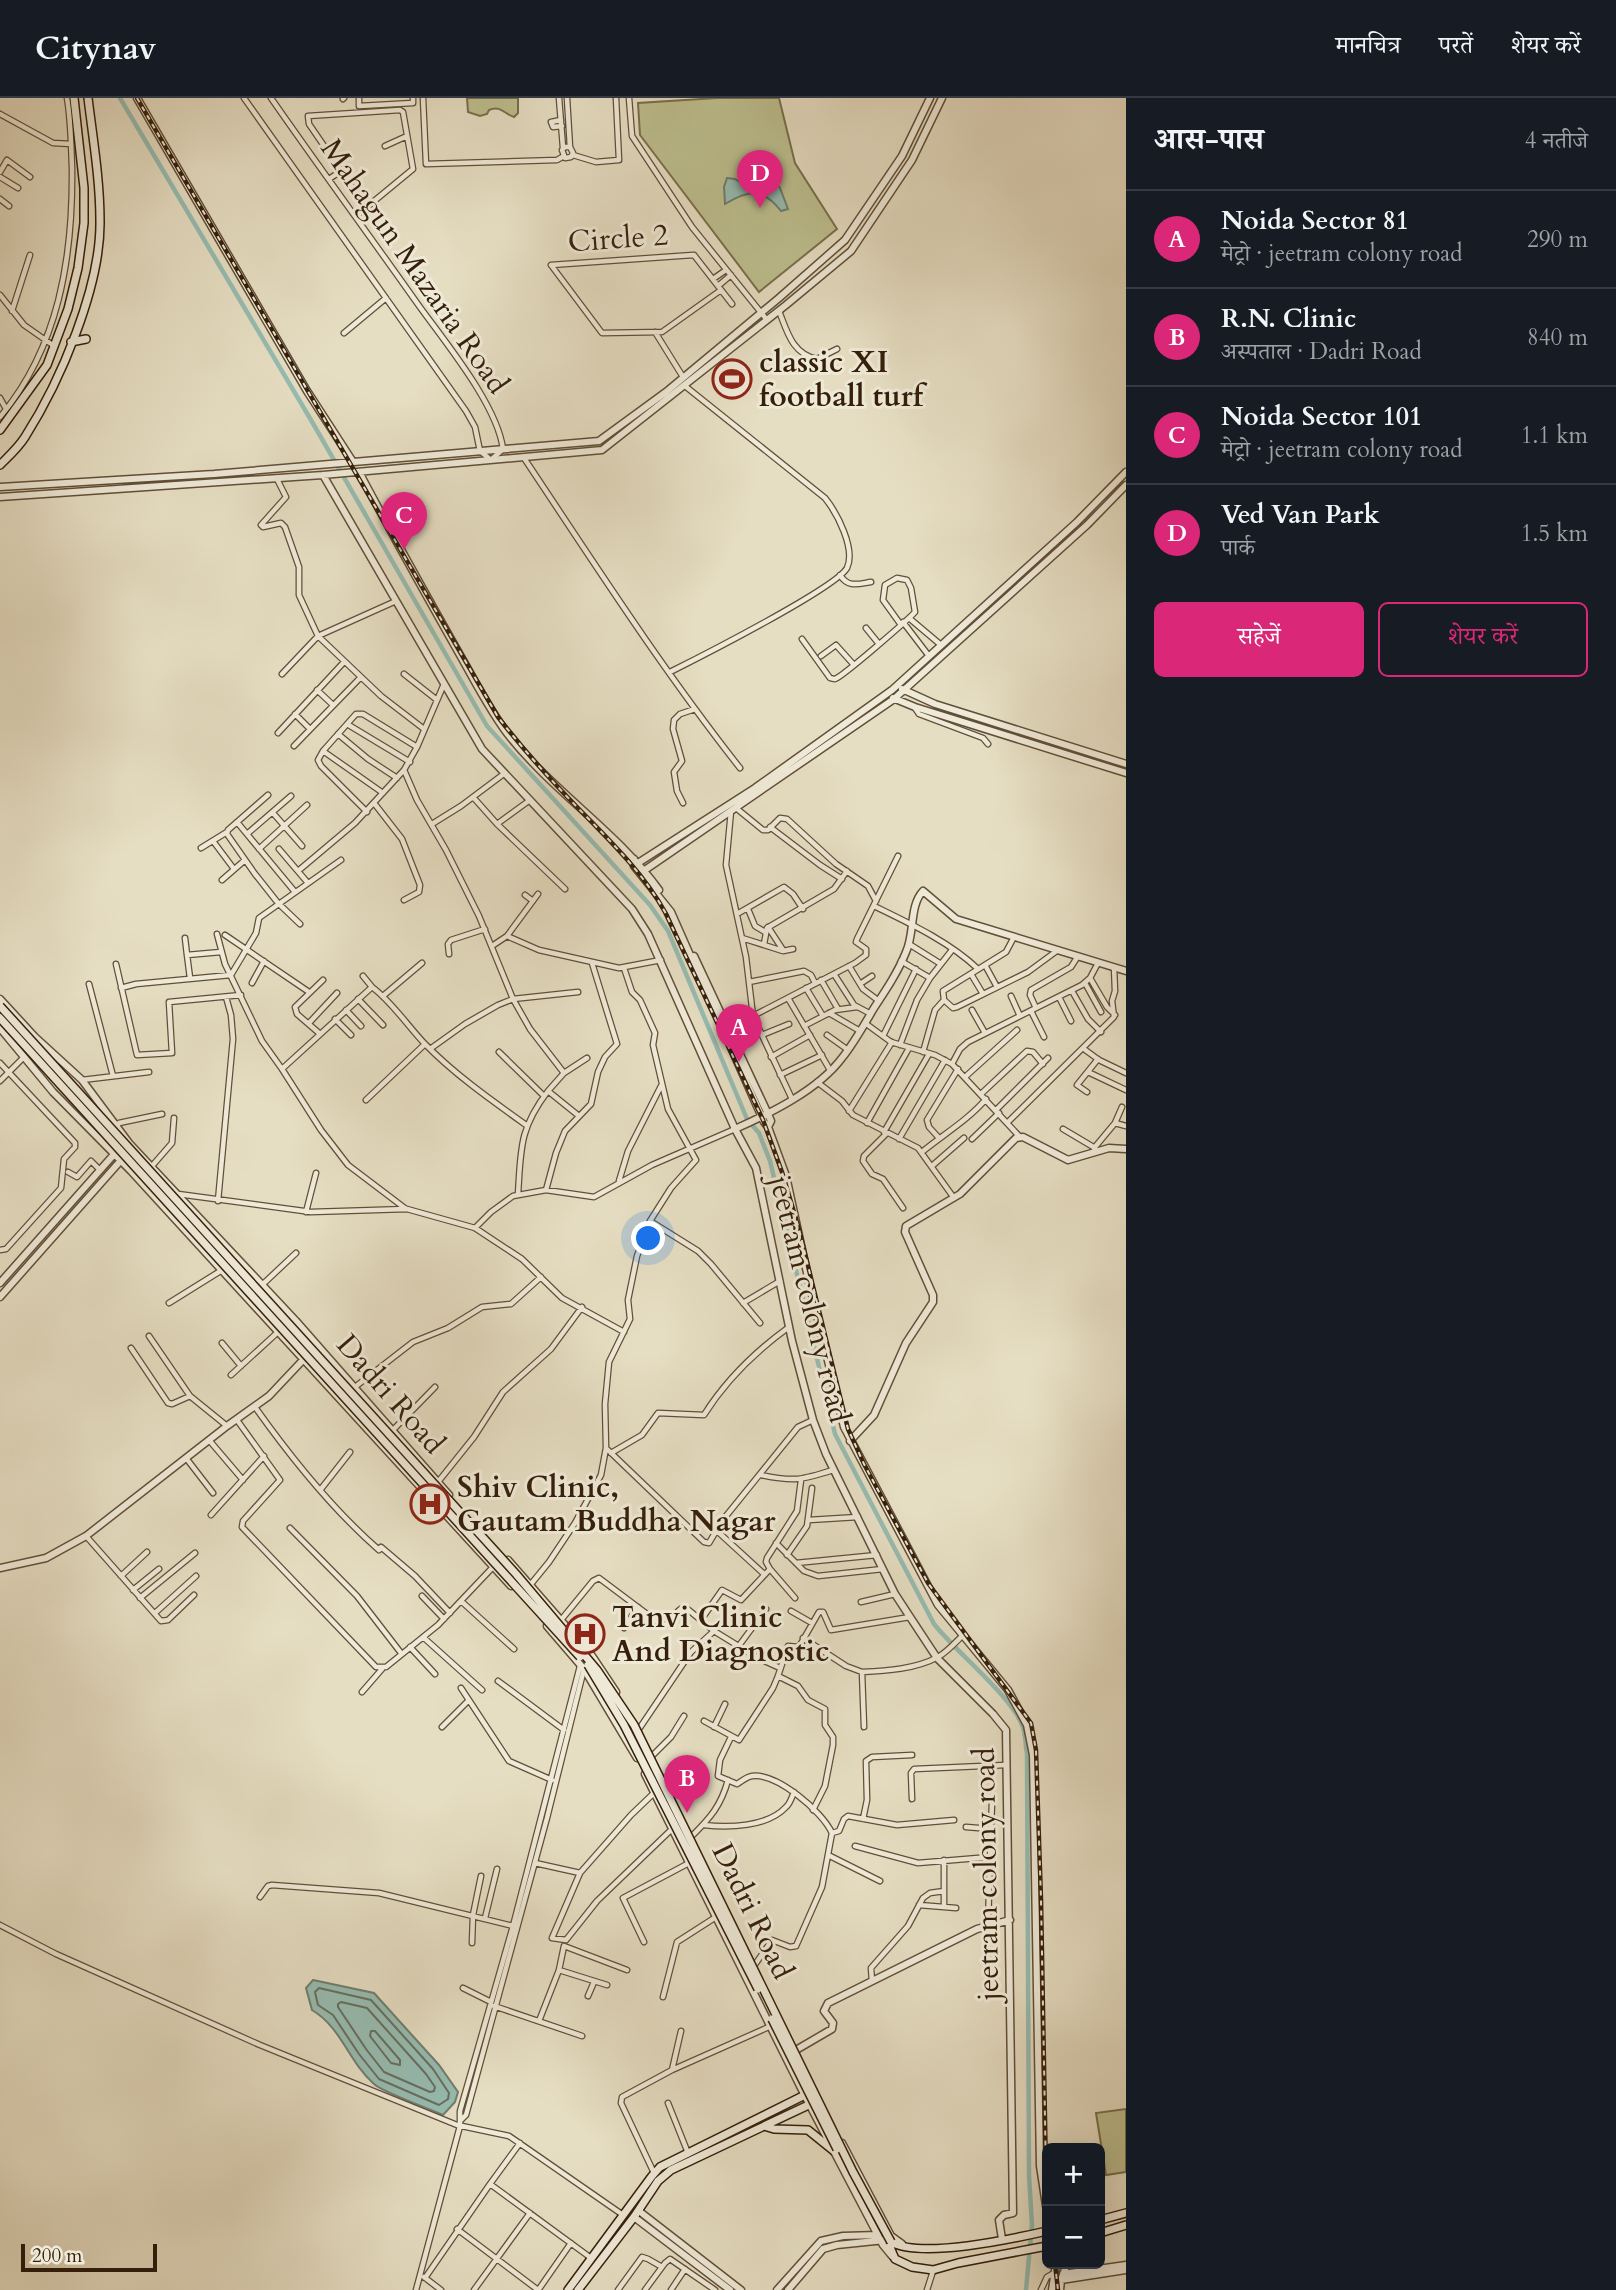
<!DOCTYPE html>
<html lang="hi">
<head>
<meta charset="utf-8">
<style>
	:root { --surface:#171b24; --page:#242831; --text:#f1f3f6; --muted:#9ea1a6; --line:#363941; --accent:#db2777 }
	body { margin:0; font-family:Cardo,"Noto Serif Devanagari",serif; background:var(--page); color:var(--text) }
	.controls { position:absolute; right:21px; bottom:21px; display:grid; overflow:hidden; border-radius:10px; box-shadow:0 7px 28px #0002 }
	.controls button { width:63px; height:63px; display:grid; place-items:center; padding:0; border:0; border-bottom:2px solid var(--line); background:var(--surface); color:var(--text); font:35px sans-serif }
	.scale { position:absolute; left:21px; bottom:18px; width:136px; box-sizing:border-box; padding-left:7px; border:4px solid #351f0a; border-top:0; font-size:19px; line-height:24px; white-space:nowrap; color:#351f0a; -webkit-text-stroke:5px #efead8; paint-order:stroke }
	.you { position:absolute; left:649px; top:1141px; width:24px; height:24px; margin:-18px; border:5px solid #fff; border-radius:50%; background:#1a73e8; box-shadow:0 0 0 10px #1a73e833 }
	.badge { display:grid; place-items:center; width:46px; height:46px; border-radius:50%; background:var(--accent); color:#fff; font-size:23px; font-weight:700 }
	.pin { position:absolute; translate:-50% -58px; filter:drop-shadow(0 2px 4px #0008) }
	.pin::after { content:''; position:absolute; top:37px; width:24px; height:21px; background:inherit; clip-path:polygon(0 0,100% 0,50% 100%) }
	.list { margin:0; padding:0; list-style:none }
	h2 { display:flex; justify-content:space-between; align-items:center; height:91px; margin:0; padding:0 28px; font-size:30px }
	h2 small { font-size:23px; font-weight:400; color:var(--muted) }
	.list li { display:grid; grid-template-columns:46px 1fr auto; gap:21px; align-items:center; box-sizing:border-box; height:98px; padding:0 28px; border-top:2px solid var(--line) }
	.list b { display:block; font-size:26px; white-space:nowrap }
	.list p { margin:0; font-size:23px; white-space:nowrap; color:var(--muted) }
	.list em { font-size:23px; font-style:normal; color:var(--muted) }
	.actions { display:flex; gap:14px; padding:21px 28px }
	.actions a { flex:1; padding:16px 0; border:2px solid var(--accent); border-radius:10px; text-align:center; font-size:24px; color:var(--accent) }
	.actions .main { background:var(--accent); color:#fff }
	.map { position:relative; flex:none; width:1126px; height:2192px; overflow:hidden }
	header { display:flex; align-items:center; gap:42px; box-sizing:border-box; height:98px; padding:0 35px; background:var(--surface); border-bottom:2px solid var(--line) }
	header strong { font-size:33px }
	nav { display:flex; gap:38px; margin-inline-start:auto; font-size:24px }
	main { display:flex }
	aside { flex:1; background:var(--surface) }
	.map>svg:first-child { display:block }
</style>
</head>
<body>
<header>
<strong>Citynav</strong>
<nav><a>मानचित्र</a><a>परतें</a><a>शेयर करें</a></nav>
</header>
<main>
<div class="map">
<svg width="1126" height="2192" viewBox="0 0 1126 2192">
	<rect width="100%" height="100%" fill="#e6dec3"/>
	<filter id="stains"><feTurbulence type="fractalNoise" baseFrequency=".00286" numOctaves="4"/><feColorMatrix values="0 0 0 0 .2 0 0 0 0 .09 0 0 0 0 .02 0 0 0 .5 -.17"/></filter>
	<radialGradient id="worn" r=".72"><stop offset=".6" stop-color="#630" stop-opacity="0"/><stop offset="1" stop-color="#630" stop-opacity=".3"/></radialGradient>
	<path fill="#bdbf8f" stroke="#796f4c" stroke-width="2" d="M467 0H518V15L514 19C504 16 501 7 489 12L487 16 480 18 468 14Z
		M717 0H779L795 65 837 131 759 194 640 37 638 5Z
		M727 267 746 284 737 295 717 279Z
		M1126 2011V2074L1106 2077 1096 2015Z"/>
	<path fill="#96bcb1" stroke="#6f7d6e" stroke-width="2" d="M727 80 735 81 746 87 758 81 774 82 780 90 788 111 781 113C763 90 749 91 725 106L724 89Z
		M313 1882 374 1895 439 1967 458 1994 455 2004 443 2017C428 2010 384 1995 374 1986 348 1963 342 1930 312 1912L306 1890Z"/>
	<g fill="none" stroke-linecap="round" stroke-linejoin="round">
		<path stroke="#666e5e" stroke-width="2" d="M319 1890 371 1902 433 1971 449 1995 448 2001 439 2007 379 1981 359 1956 333 1917 318 1907 315 1894Z
			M341 1904 367 1910 426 1976 435 1989 434 1993 430 1994 384 1974 366 1951 338 1909V1906Z
			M371 1933H375L400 1962V1967L391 1965 370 1938Z"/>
		<path stroke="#96bcb1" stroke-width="4.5" d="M120 0 311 322 487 628 650 807 668 833 747 1021 759 1035 770 1063 835 1336 934 1526C956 1554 1012 1599 1022 1627 1026 1635 1025 1646 1027 1655L1029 2077 1032 2127 1026 2192"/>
		<g stroke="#614f38" stroke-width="7">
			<path id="minor" d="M244 0 466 313 475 329 480 353 491 362 503 351C497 306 444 243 417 205 369 137 319 69 271 0
				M359 0V8L413 5V0
				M423 0 426 66 557 62 564 58
				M559 0 563 50
				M567 0 570 49 573 55 571 59 565 60 562 52 565 49H570
				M629 0 632 38 692 129 767 222
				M343 1 344 0
				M0 16 53 45 71 46
				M561 22 551 24 553 29 562 28
				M385 48 407 38
				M573 57 596 64 619 62 616 0
				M0 74 7 62 30 79
				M0 79 18 90
				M329 81 341 73
				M0 101 9 108
				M356 118 413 71 403 14 400 12 308 18 309 26 366 109
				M713 181 726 172
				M718 188 731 177
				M721 192 662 234 602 235 551 167 693 157H694L732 206
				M0 197 24 227 54 248
				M12 213 30 157
				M779 213C787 233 792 256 817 261L837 251
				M655 234 683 279
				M344 235 386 200
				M0 300 6 311
				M0 319C59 249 73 159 72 70 71 47 71 23 67 0
				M524 360C594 465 662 571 740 670
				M277 381 286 399 261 427 263 429 281 425 285 429 299 469V497L318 538 381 598 424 631
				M840 477C848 490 858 486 871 484
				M909 520 941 547
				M903 524 929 558
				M866 530 879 546
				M802 541 830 580C831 580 833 581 835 581 842 579 908 522 915 514L911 490 907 482 897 480 885 487 883 502 901 527
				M821 558 836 547 854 567
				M670 574C698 560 836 490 847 470 856 451 837 415 825 400L685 288
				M282 576 318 538 396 503
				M404 576 437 602
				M317 592 333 607
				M915 610 919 616 983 640 988 646
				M295 616 310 631
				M347 626 410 664
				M278 635 344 564
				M338 636 368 661 397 680
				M294 648 360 580
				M323 653 318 662 321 668 367 714
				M404 672 417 702 446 752 479 818 513 901 530 931 564 975
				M383 695 323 653 356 616H363L417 649
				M268 697 228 732 227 736 255 776 278 805 300 826
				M473 699 497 726 565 791
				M374 705 402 741 420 787 419 794 404 802
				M683 705 677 693 674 674 682 663 673 631 674 622 680 616 695 611
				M736 710 763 732H768L780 720 787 721 836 766 868 788 876 803
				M731 713 726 767 746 859 753 918 792 1001
				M273 715 302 748
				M237 724 295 794
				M432 726 461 708 505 675
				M497 726 530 702
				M770 729 820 767 842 781
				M247 736 291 698
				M213 743 234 771
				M201 750 227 734
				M259 751 307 707
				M279 751 308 785
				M298 773 355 725 404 672 417 649 444 586
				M222 782 245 762
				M525 797 533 803
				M874 808C909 825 950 844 978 871
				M748 811 755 828 765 834
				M737 816 784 789 793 796 803 811
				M768 829 783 852
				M217 836 225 866 262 943 282 971 321 1032 348 1067 406 1111
				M225 837 309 894
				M507 838 538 796
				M1014 839 1006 854 943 893 944 902 953 910 957 909 1028 874 1058 852
				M185 840 187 857 221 854
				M742 840 783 853 793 851
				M764 846 767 830 834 791 847 773
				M909 846 941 866
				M492 848 507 838 539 852 619 870 661 862
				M449 856 448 846 451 842 485 831
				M187 857 190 880
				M116 866 137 957 172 955 169 904 241 897
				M985 867 997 889
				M849 868 863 891 879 903
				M834 876 854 907 871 916
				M971 876 983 896
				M363 878 372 889
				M930 880 952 852
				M1090 880 1107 909 1115 917
				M821 882 838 911
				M749 884 804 873 811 877 815 885
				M252 885 264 863
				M1085 885 1101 914
				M89 886 113 978
				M860 886 872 878
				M121 890 136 886 231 877 256 835 259 820 341 762
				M806 890 823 918
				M1072 893 1088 921 1101 934
				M383 898 422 865
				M1011 898 1020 918
				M1059 899 1071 923
				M788 900 830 972
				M358 901 383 927
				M1036 910 1030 897 1031 892 1071 869 1078 858
				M346 912 361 928
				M972 912 985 935
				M1031 913 1044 939
				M829 915 860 933
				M753 918 855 865 866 857V851L856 844 857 841 898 758
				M335 921 351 937
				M309 925 337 895
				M865 925 891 944 935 957 952 966 1020 1039
				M804 928 835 912 857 909
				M319 935 297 916 295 909 323 882
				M762 937 789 926
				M827 937 848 952
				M883 938 916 871
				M900 947 917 902 930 880 901 863
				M430 951 465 926 498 907 513 901 578 894
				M1084 951 1099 962 1126 975
				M499 954 544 998
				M923 954 935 912 944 902
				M771 959 810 937
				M0 965 75 1045V1049L64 1061 61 1090 6 1151 0 1152
				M952 966 960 951 968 944 1082 887 1090 880 1098 865
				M282 971 372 889C392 904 407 927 424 945 454 976 491 1002 526 1027
				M1088 974 1126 992
				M780 977 822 957
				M965 979 1017 932
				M82 982 149 974
				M0 983 24 959
				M817 984 842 1003 853 1017 918 1050 954 1100
				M548 993 564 975 587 960
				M1087 994 1077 987 1098 961
				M981 996 1027 953 1033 954 1043 966
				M366 1002 425 946
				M996 1012 1048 960
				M849 1013 892 944
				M1008 1024 1114 919 1112 903 1115 893 1114 869
				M867 1025 909 950
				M1115 1025 1126 1028
				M117 1029 119 1025 162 1016
				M1063 1031 1095 1050
				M884 1034 929 956
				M886 1036 864 1058 863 1063 872 1076 883 1081 903 1110
				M939 1040 929 1029 927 1022 958 971
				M899 1041 945 962
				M972 1041 999 1015
				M922 1054C944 1036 968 1022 986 1001
				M1094 1054 1095 1049 1115 1025 1122 1009
				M152 1068 172 1045 174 1020
				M932 1068 964 1040
				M68 1074 77 1079 91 1063 100 1072
				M619 1083 628 1053 661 988
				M546 1092 556 1055 565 1033 591 1006 598 974 605 959 617 946 592 865
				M178 1096 311 1114 407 1111 475 1130 491 1114 513 1098 546 1092 594 1099 652 1067 735 1031
				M518 1096C521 1051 519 1031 548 993L579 1018
				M218 1103 233 941 231 917 226 899
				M306 1114 316 1075
				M650 1123 698 1153 711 1166 760 1225
				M475 1130 522 1161 562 1200 624 1234
				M262 1187 296 1155
				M169 1205 222 1172
				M743 1205 780 1183
				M149 1238 190 1298
				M222 1245 241 1268
				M131 1250 168 1305 172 1306 190 1298 227 1328
				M231 1277 278 1234
				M355 1289 413 1244 448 1230 482 1209 511 1206 541 1179
				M255 1309C292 1361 332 1411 379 1452L381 1449 415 1478 450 1515
				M237 1322 280 1382 243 1423 242 1429 376 1569H386L438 1527 493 1469
				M392 1333 435 1289
				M209 1342 243 1382
				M607 1351 704 1444 709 1445 722 1423 798 1329 813 1322
				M611 1355 642 1337 658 1315 704 1317C726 1282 756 1253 789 1229
				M186 1360 213 1395
				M761 1377C794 1384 802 1382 833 1372
				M438 1384 474 1339 503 1294 551 1251 582 1209
				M321 1391 350 1354
				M211 1417 264 1358
				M809 1422 858 1419
				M290 1430 357 1498 401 1555
				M717 1433 764 1476
				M86 1438 161 1523 168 1522 194 1497
				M776 1445 804 1473 818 1478 883 1471
				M787 1457 807 1428 812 1390
				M796 1465 877 1457
				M770 1471 795 1500
				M121 1478 147 1454
				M531 1486 549 1464 575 1425 601 1377 606 1350 605 1306 609 1264 630 1221 628 1202 637 1158 650 1123 671 1090 696 1062 668 1011 653 947 655 935 640 902 632 894 624 870
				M133 1492 159 1471
				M422 1498 444 1521
				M140 1500 195 1455
				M461 1503 514 1551
				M861 1504 895 1496
				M791 1513 812 1525
				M155 1515 196 1478
				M561 1522 593 1483 599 1480 663 1528C673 1525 675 1511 685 1509L714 1533 758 1560 780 1570
				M701 1522 722 1492 741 1502 770 1471 766 1464 767 1460 797 1413 801 1382
				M624 1530 638 1509
				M423 1539 482 1592
				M803 1540 846 1568 862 1574 864 1629
				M410 1549 435 1576
				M738 1549 766 1511
				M862 1574C886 1573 916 1571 938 1559 947 1554 955 1545 962 1538
				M778 1578 788 1548 799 1549 819 1514H823L831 1532 910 1519
				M498 1583 564 1632
				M461 1590 509 1663 552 1682
				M362 1594 382 1571
				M704 1623 739 1642 773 1590 778 1578 798 1588 808 1602 825 1611V1627L833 1639V1647L825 1688 813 1712
				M442 1629 468 1603
				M714 1629 725 1606
				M639 1631 691 1554 714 1533
				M731 1639 720 1662 718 1678 737 1686C742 1683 746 1679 752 1678 777 1675 822 1713 832 1735L822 1789 796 1848 790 1849 772 1842 754 1868
				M652 1658 671 1639 684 1618
				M912 1701 911 1675 914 1671 1006 1667
				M863 1721 867 1702 866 1663 872 1659 912 1657
				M704 1727C728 1730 768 1729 786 1709 790 1706 792 1699 794 1694
				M966 1729 991 1731
				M832 1735 839 1733 844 1721 848 1718 897 1727 954 1722
				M692 1738C710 1720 721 1708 728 1682
				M855 1748 918 1765 990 1759 988 1828
				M828 1757 880 1783
				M990 1759 992 1704
				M944 1762V1809
				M535 1765 580 1775 552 1840 566 1842 597 1803 672 1731
				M580 1775 631 1717 654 1695
				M260 1799 268 1788 272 1787 379 1795 513 1828
				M919 1807 956 1810
				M485 1820 497 1771
				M0 1827 56 1856 260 1947 457 2027 509 2038 623 2117
				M644 1844 623 1800 689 1765
				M472 1845 473 1817 481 1778
				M559 1872 607 1887
				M872 1883 871 1870 908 1828 923 1800 930 1795 944 1793
				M463 1890 491 1904
				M588 1898 594 1884
				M663 1899 677 1844 716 1819
				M494 1908 582 1938
				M539 1923 559 1872 564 1848 627 1872
				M672 1972 681 1933
				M668 2005 688 2055
				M461 2022 466 2017 547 1720 584 1571
				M520 2045 490 2086 591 2160
				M654 2075 621 2005 622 1999 672 1972 771 1928
				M457 2131 538 2192
				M424 2179 441 2192
				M425 2180 490 2086
				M539 2191 571 2145
				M416 2192 460 2028V2013L513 1828 580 1568
				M474 2192 530 2115
				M618 2192 642 2159 648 2161 662 2169
				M645 2192 665 2165 670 2161 715 2192
				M671 2192 685 2171
				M927 2192 933 2173
				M1041 2192 1047 2179 1054 2175"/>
		</g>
		<g stroke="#614f38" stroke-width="9">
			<path id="tertiary" d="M137 0 307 293 353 364
				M359 374C392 436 426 497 460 557 476 585 491 615 510 639 555 695 618 735 659 792
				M323 377 482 651 632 811 648 836 735 1031 756 1070 792 1243 813 1322 826 1356 895 1496 910 1519 937 1560 993 1616 1006 1632 1013 2115 1004 2117 999 2122 1002 2141
				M0 389 214 376 599 343 666 294 779 200 845 142 902 58 930 0
				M0 399 323 377 602 352 786 207 851 153 912 62 942 0
				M902 591 935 606 1126 666
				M893 600 915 609 1126 675
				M634 761V768L671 814 764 1024 768 1029 786 1078 809 1184 844 1329 938 1507 1008 1592 1027 1627 1033 1657 1040 2068 1047 2114
				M638 765 755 690 892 592 1077 424 1126 374
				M642 774 894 601 1087 427 1126 387
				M694 858 768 1016 771 1023 768 1029
				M0 901 35 939 82 982 129 1045 296 1223 449 1397
				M0 930 53 994 131 1073 511 1488
				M735 1031C771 1015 818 992 842 960 854 945 864 927 874 910 886 892 898 874 906 854 915 835 909 808 923 793L956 821 1126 873
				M0 1185 117 1053
				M0 1199 123 1060
				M850 1343 874 1317 906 1245 933 1204V1197L905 1134 906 1128 960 1096 1016 1040 1023 1039 1068 1062 1109 1050 1126 1051
				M508 1462 592 1558 616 1594
				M0 1470 46 1460 86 1438 227 1328 269 1298 303 1262
				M547 1528 584 1571 637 1660
				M645 1676 805 1998 883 2147 892 2158
				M796 1952 832 1931 833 1925 824 1913 828 1905 977 1831 1010 1822
				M842 2045 891 2138 902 2146
				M639 2113 741 2192
				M634 2119 730 2192
				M1063 2176 1126 2167
				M1061 2182 1126 2172
				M777 2192 821 2143 843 2138 878 2137
				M788 2192 823 2151 837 2147 885 2142
				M1052 2192 1056 2166
				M1060 2192 1061 2182 1067 2166"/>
		</g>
		<g stroke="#351f0a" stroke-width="10">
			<path id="secondary" d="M71 244 86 241
				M0 332 47 267 68 211 78 170 84 125V90L74 0
				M0 367C9 358 18 350 25 339 60 284 101 189 100 123 100 82 93 41 88 0
				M764 2028 774 2031 808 2032 834 2053
				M1100 2122 1126 2115
				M1100 2135 1126 2127
				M891 2144C921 2161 1012 2141 1047 2133
				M889 2147 895 2161 912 2169 933 2172 958 2165 1047 2148
				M568 2192 652 2078 660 2069 813 1993
				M578 2192 634 2119 658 2083 671 2072 817 2003"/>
		</g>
		<use href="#minor" stroke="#efead8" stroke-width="4.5"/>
		<use href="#tertiary" stroke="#efead8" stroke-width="6"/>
		<use href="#secondary" stroke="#efead8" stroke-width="7"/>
		<g stroke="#351f0a" stroke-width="4.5">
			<path id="rail" d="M137 0 498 619C522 650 548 679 576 708 608 741 642 773 665 814L763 1022 782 1074 799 1131 848 1331 864 1366 928 1485 1031 1625 1036 1652 1041 1801 1047 2130
				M1055 2166 1058 2192"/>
		</g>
		<use href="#rail" stroke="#efead8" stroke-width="2" stroke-dasharray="5" stroke-linecap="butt"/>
		<g stroke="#351f0a" stroke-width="10" stroke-linecap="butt">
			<path id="secondary-bridge" d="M0 908 516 1476 597 1572 634 1627 853 2074 891 2144
				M0 920 580 1559
				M588 1567 624 1627 758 1891
				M772 1921 837 2051"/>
		</g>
		<use href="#secondary-bridge" stroke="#efead8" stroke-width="7"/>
	</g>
	<defs>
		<g id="stadium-ring" transform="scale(2.0125)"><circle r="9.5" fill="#efead8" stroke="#8f2418" stroke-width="1.5"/><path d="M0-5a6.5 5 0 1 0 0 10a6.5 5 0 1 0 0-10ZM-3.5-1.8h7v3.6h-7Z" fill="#8f2418"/></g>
		<g id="hospital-ring" transform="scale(2.0125)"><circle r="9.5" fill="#efead8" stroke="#8f2418" stroke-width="1.5"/><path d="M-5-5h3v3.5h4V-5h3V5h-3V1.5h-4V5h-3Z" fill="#8f2418"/></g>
	</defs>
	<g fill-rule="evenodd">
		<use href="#stadium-ring" x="732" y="281"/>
		<use href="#hospital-ring" x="430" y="1406"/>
		<use href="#hospital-ring" x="585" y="1536"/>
	</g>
	<g text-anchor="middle" stroke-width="6" stroke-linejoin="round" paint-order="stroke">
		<g font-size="30" fill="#351f0a" stroke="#efead8">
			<text transform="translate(618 140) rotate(-4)" y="10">Circle 2</text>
			<text transform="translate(415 168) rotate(55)" y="10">Mahagun Mazaria Road</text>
			<text transform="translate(810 1201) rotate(76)" y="10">jeetram colony road</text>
			<text transform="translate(391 1296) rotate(49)" y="10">Dadri Road</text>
			<text transform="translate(986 1776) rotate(-91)" y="10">jeetram colony road</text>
			<text transform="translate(753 1813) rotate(64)" y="10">Dadri Road</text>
		</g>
		<g font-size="30" font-weight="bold" fill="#351f0a" stroke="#efead8" text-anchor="start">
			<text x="759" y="274">classic XI<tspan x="759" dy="34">football turf</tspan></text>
			<text x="457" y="1399">Shiv Clinic,<tspan x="457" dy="34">Gautam Buddha Nagar</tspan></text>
			<text x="612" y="1529">Tanvi Clinic<tspan x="612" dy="34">And Diagnostic</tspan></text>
		</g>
	</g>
	<rect width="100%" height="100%" filter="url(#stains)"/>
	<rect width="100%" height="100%" fill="url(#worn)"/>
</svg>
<div class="controls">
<button>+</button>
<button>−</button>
</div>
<div class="scale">200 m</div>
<div class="you"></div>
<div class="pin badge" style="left:739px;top:964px">A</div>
<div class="pin badge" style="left:687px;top:1715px">B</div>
<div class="pin badge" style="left:404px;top:452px">C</div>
<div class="pin badge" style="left:760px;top:110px">D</div>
</div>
<aside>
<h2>आस-पास<small>4 नतीजे</small></h2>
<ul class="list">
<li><span class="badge">A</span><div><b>Noida Sector 81</b><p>मेट्रो · jeetram colony road</p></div><em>290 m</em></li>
<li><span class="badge">B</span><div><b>R.N. Clinic</b><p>अस्पताल · Dadri Road</p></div><em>840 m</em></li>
<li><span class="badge">C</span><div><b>Noida Sector 101</b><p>मेट्रो · jeetram colony road</p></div><em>1.1 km</em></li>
<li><span class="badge">D</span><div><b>Ved Van Park</b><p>पार्क</p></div><em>1.5 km</em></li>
</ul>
<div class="actions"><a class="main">सहेजें</a><a>शेयर करें</a></div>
</aside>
</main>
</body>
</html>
